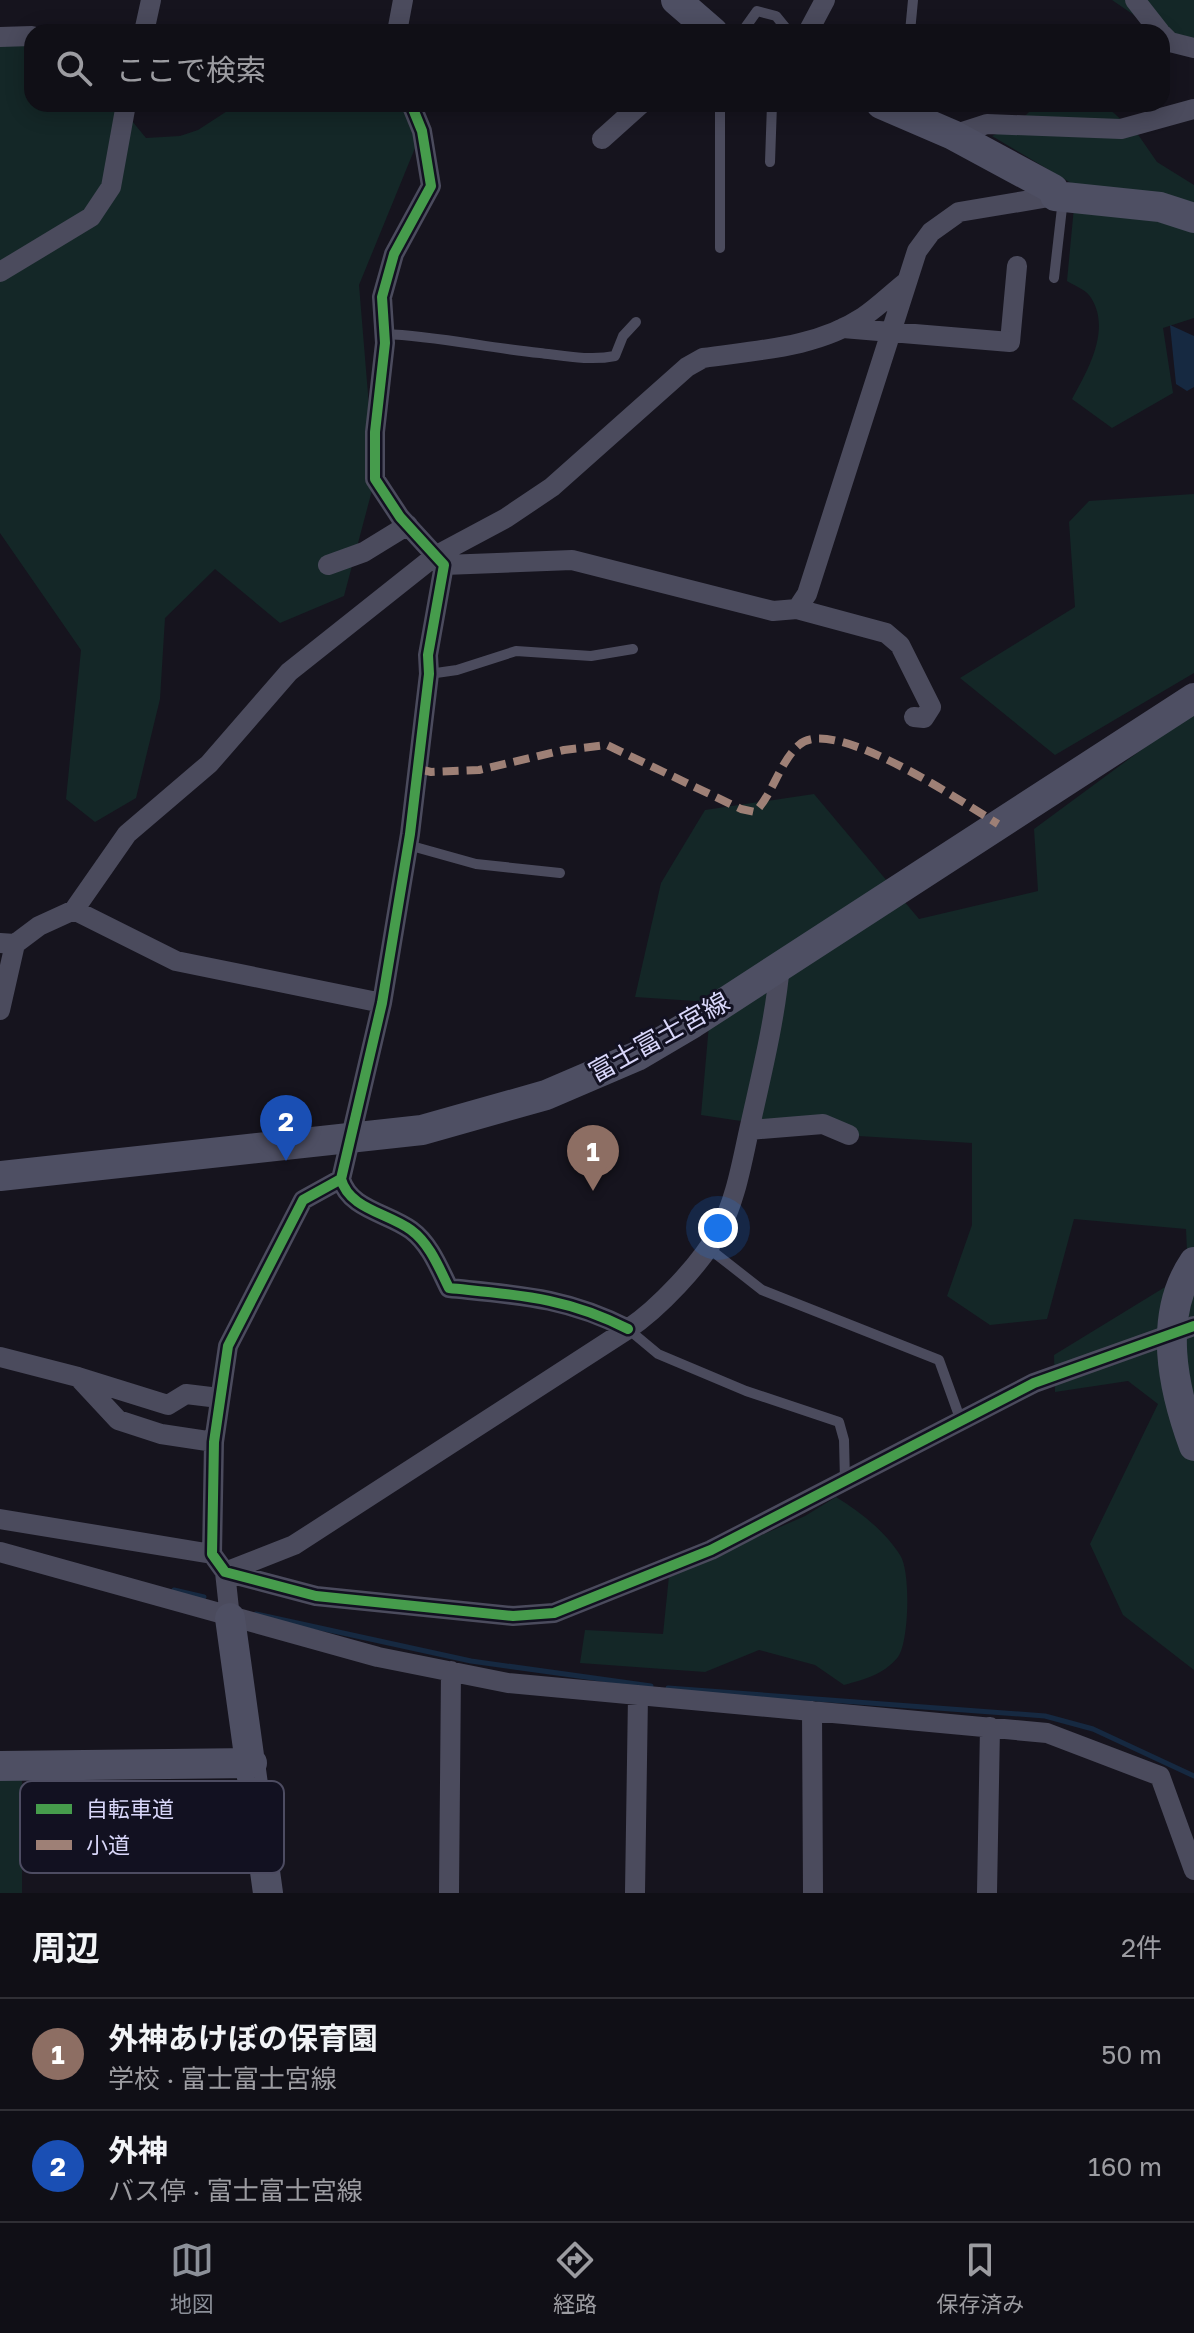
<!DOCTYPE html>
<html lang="ja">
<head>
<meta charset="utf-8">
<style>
	:root { --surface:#100f16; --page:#1e1d23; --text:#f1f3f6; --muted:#9c9ca1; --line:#302f35; --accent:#8c9099 }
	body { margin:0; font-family:"Golos Text","Noto Sans JP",sans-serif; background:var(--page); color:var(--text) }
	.you { position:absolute; left:718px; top:1228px; width:28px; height:28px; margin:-20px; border:6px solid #fff; border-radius:50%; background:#1a73e8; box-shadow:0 0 0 12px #1a73e833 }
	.badge { display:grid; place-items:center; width:52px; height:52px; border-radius:50%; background:var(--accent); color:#fff; font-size:26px; font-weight:700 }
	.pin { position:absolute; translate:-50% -66px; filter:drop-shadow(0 2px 4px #0008) }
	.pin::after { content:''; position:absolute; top:42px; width:28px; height:24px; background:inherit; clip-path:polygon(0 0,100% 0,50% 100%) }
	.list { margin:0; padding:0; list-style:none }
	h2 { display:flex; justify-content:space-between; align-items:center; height:104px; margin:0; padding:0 32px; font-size:34px }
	h2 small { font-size:26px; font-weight:400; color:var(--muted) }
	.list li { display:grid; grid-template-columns:52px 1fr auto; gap:24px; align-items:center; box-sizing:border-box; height:112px; padding:0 32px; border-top:2px solid var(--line) }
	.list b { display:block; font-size:30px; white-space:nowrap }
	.list p { margin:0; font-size:26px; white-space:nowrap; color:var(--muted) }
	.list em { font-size:26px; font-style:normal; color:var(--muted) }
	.icon { flex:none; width:44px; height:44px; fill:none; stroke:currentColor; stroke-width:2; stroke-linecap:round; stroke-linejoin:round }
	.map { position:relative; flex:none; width:1194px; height:1893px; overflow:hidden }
	.search { position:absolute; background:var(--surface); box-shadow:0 4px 20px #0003; left:24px; right:24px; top:24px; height:88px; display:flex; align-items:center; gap:20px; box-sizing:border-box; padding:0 28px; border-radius:24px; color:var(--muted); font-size:30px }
	.sheet { height:328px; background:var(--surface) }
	nav { display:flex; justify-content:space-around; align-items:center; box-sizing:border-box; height:112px; border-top:2px solid var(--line); background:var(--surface); font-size:22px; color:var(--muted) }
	nav a { display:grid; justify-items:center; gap:4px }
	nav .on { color:var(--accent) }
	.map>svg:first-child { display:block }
</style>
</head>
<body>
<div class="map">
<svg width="1194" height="1893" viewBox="0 0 1194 1893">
	<rect width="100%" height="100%" fill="#16141e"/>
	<path fill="#142727" d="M1112 0H1194V56Z
		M0 42 32 44V104H118L146 138 180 136 198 130 238 104H405L422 131 359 285 375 479 344 596 280 623 215 569 165 618 160 699 136 798 95 822 66 799 81 650 0 533Z
		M1037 104H1104L1139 136 1157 162 1194 185V318L1163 328 1173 393 1112 428 1072 399C1088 370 1113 327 1089 295 1084 289 1073 285 1067 281L1076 186 992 136 1016 125Z
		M1194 494V673L1055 755 960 678 1075 607 1069 522 1089 501Z
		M1194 711V1670L1123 1615 1090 1544 1158 1404 1128 1381 1055 1392 1054 1355 1188 1273 1186 1229 1074 1219 1047 1319 990 1325 947 1296 972 1225V1143L826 1134 701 1115 711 1002 635 997 661 883 705 810 814 794 919 919 1038 891 1034 829Z
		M836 1497C859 1511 885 1531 900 1555 911 1571 909 1643 898 1657 883 1675 865 1679 844 1685L815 1665 759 1650 705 1672 580 1663 585 1630 663 1634 669 1576 805 1516Z
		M22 1774V1893H0V1775Z"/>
	<path fill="#162941" d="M1170 325 1194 336V387L1187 391 1176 384Z"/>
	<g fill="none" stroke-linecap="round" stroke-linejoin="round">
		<path stroke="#162941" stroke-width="5" d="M174 1590 204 1597
			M256 1614 471 1661 651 1686
			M668 1688 1045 1716 1093 1729 1194 1776"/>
		<path stroke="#4b4b5d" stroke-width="10" d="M742 32 757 11 776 16 789 32
			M910 32 913 0
			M770 162 772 104
			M720 248V104
			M1054 278 1063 199
			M385 334C437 336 488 348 540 353 565 356 591 361 615 356L623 336 636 322
			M429 674 457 670 516 651 591 656 633 649
			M408 845 476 864 560 873
			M707 1247 762 1290 939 1360 961 1421
			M628 1329 658 1354 746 1391 839 1422 844 1440 845 1481"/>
		<path stroke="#4b4b5d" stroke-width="20" d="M1135 0 1160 32
			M144 32 151 0
			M397 32 403 0
			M808 32 825 0
			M1162 34 1170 42 1194 48
			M0 37 32 36
			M411 104 422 131 431 186 394 254 382 297 385 343 375 432V479L400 517 444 565 428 655 429 674 410 834 382 1003 341 1179C349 1209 388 1213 411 1230 430 1244 439 1268 449 1288 517 1295 566 1297 628 1329
			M953 135 987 124 1121 129 1194 109
			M602 139 641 104
			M0 272 91 217 111 187 126 104
			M843 328 1010 342 1017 266
			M328 565 364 552 408 525
			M444 565 572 560 773 611 797 609 807 594 917 251 931 232 959 212 1055 196
			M797 609 886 633 900 645 931 707 924 718 914 717
			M74 910 127 834 209 764 289 672 435 556 506 518 552 487 687 367 703 358C757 350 816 348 863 317 878 307 892 293 906 282
			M0 943 15 944 39 926 74 910 176 961 382 1003
			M0 1010 15 944
			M749 1130 823 1124 849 1135
			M341 1179 303 1200 228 1346 214 1442 212 1554 225 1572 316 1596 513 1616 554 1613 711 1550 1034 1383 1194 1326
			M0 1357 78 1377 118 1420 161 1434 214 1442
			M78 1377 168 1405 186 1394 219 1398
			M0 1519 212 1554
			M0 1552 378 1657 508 1683 1047 1733 1160 1776 1194 1870
			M230 1618 225 1572 294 1545 628 1329C658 1309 701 1264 719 1231 736 1200 742 1161 750 1126 762 1072 775 1020 780 965
			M812 1711 813 1893
			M449 1893 451 1671
			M635 1893 638 1695
			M987 1893 990 1727"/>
		<path stroke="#4e4f63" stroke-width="30" d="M676 0 713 32
			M881 104 953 135 1053 189 1055 196 1160 207 1194 218
			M0 1176 422 1130 546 1095 637 1056 693 1023 1194 698
			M1194 1262C1157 1317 1173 1389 1194 1446
			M230 1618 268 1893
			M0 1766 252 1763"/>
		<path stroke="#9e8076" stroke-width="8" stroke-dasharray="16 8" stroke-linecap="butt" d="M419 769 431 772 479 770 564 750 607 745 741 809 755 812C773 794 779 763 799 745 833 714 965 804 998 824"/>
		<g stroke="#121121" stroke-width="15">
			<path id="cycleway" d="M411 104 422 131 431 186 394 254 382 297 385 343 375 432V479L400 517 444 565 428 655 429 674 410 834 382 1003 341 1179C349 1209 388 1213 411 1230 430 1244 439 1268 449 1288 517 1295 566 1297 628 1329
				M341 1179 303 1200 228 1346 214 1442 212 1554 225 1572 316 1596 513 1616 554 1613 711 1550 1034 1383 1194 1326"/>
		</g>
		<use href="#cycleway" stroke="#469c4c" stroke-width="10"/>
	</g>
	<g text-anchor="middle" stroke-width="6" stroke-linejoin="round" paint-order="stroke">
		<g font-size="26" fill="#d8d6f9" stroke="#121121">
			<text transform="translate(659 1037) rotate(-29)" y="9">富士富士宮線</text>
		</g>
	</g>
	<rect x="20" y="1781" width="264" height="92" rx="12" fill="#121121" stroke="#4d4c62" stroke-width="2"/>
	<rect x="36" y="1804" width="36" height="10" fill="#469c4c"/>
	<rect x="36" y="1840" width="36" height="10" fill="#9e8076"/>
	<g font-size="22" fill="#d8d6f9">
		<text x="86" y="1817">自転車道</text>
		<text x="86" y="1853">小道</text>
	</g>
</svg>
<div class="you"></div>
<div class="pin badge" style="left:593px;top:1191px;background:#8d6e63">1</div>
<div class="pin badge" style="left:286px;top:1161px;background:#1a4fb4">2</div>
<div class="search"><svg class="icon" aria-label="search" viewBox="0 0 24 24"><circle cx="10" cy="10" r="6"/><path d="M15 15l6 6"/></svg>ここで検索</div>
</div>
<section class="sheet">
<h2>周辺<small>2件</small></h2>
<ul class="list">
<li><span class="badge" style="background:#8d6e63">1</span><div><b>外神あけぼの保育園</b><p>学校 · 富士富士宮線</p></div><em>50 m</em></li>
<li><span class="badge" style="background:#1a4fb4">2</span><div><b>外神</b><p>バス停 · 富士富士宮線</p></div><em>160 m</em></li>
</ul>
</section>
<nav>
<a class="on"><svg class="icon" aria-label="map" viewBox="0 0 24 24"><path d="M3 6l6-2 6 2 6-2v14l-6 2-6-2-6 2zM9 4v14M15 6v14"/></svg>地図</a>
<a><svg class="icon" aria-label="directions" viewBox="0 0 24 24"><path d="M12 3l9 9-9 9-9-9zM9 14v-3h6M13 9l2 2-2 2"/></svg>経路</a>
<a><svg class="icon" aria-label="saved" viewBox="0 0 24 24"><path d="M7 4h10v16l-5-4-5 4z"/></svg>保存済み</a>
</nav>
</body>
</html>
